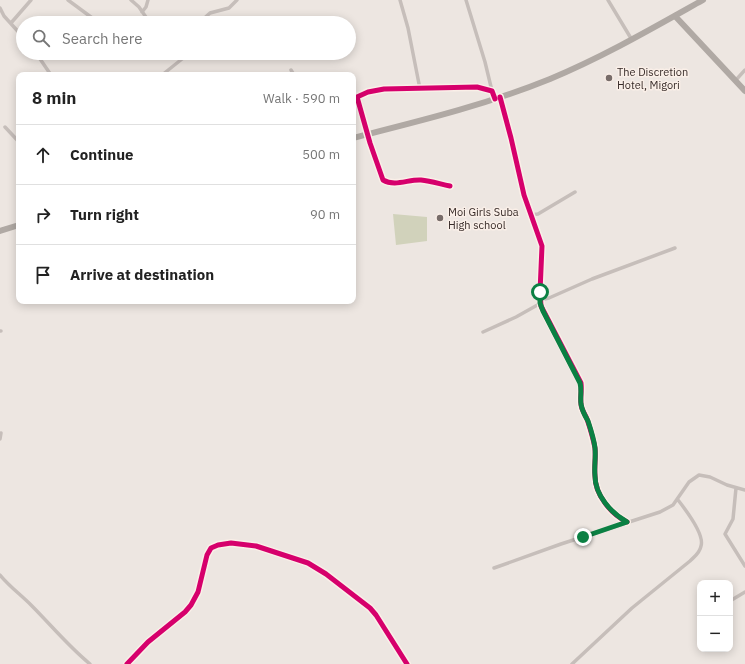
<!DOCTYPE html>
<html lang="en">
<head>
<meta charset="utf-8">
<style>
	:root { --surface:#fff; --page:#f6f6f6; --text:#222; --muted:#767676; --line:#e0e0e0 }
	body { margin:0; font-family:"IBM Plex Sans",sans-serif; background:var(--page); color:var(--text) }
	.controls { position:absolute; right:12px; bottom:12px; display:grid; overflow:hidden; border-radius:8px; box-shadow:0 2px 10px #0003 }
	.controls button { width:36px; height:36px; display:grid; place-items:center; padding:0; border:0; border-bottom:1px solid var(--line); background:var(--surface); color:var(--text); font:20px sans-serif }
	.stop { position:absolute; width:12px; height:12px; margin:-9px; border:3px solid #0b8043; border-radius:50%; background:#fff }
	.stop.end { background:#0b8043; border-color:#fff; box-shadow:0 1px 4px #0008 }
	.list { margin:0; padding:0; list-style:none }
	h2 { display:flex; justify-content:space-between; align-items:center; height:52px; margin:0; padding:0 16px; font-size:17px }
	h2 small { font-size:13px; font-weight:400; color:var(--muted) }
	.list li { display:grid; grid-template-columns:26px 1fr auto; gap:12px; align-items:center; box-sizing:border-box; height:60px; padding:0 16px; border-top:1px solid var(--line) }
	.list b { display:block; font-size:15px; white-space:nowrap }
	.list em { font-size:13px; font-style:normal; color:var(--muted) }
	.icon { flex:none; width:22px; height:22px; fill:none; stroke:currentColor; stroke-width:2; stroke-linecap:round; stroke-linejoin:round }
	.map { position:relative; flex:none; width:745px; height:664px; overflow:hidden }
	.search { position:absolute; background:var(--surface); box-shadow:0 2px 10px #0003; left:16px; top:16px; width:340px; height:44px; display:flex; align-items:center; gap:10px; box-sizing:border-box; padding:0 14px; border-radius:22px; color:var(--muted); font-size:15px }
	.panel { position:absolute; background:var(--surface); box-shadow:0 2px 10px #0003; left:16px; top:72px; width:340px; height:232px; border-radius:8px }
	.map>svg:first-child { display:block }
</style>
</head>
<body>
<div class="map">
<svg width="745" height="664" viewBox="0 0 745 664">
	<rect width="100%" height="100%" fill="#ede6e1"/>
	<path fill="#d1d2bb" d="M393 214 427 217V241L396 245Z"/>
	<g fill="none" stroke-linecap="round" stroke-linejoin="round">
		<path stroke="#c6beba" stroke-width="3.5" d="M68 0 95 20
			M131 0 139 7 150 23
			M400 0 408 28 420 89
			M466 0 485 62 492 91
			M608 0 632 40
			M0 8 4 16 23 37
			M142 12 146 7 148 0
			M11 23 31 0
			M199 23 210 13 229 8 237 0
			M36 53 51 75
			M291 70 294 75
			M162 75 182 59 183 55 182 53
			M735 81 745 70
			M500 97 511 138 524 195 542 246 540 292 541 306 581 383C582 390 580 397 581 404 581 409 585 414 587 419 590 428 593 438 595 448 596 458 594 466 595 476 595 495 611 514 627 522
			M5 127 19 142
			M450 186C440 184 431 181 421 180 409 179 395 187 383 180L370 143 357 97 368 92 384 89 477 87 492 91 495 99
			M530 215 538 214 575 192
			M540 300 549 298 592 279 675 248
			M0 331H1
			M483 332 516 317 541 303
			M0 439 1 433
			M736 488 733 519 725 534 745 566
			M494 568 561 544 660 512 673 505 689 482 699 475 710 477 727 485 745 490
			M0 575C9 586 21 595 31 605 51 625 68 646 90 664
			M730 601 745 592
			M127 664 148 642 185 612 191 605 198 592 207 555 211 548 218 545 231 543 256 546 308 563 326 574 370 608 376 615 407 664
			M572 664 632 608 690 561C694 557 700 553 701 546 705 534 685 509 678 500"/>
		<path stroke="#b0a9a4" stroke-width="6" d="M675 16 745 91
			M353 138C420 121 486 105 550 79 603 57 653 28 703 0
			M0 231 19 225"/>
		<g stroke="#faefe8" stroke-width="8">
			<path id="cycleway" d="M500 97 511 138 524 195 542 246 540 292 541 306 581 383C582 390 580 397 581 404 581 409 585 414 587 419 590 428 593 438 595 448 596 458 594 466 595 476 595 495 611 514 627 522
				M450 186C440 184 431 181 421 180 409 179 395 187 383 180L370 143 357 97 368 92 384 89 477 87 492 91 495 99
				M127 664 148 642 185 612 191 605 198 592 207 555 211 548 218 545 231 543 256 546 308 563 326 574 370 608 376 615 407 664"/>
		</g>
		<use href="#cycleway" stroke="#d6006c" stroke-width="5"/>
	</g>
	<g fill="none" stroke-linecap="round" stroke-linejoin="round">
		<path stroke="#0b8043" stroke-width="5" d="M540 292V303L543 311 580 383C582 390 580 397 581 404 582 410 585 416 588 421 591 430 594 439 595 448 596 458 594 466 595 476 595 495 611 513 627 522L583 537"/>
	</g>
	<g fill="#776c69" stroke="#faefe8" stroke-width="1.5">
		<circle cx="609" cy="78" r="4"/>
		<circle cx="440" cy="218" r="4"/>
	</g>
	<g text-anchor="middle" stroke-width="3" stroke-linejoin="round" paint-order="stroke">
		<g font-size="11" fill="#372b28" stroke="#faefe8" text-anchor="start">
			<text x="617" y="76">The Discretion<tspan x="617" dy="13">Hotel, Migori</tspan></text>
			<text x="448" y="216">Moi Girls Suba<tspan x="448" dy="13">High school</tspan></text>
		</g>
	</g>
</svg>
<div class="controls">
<button>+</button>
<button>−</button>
</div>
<div class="stop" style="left:540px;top:292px"></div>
<div class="stop end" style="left:583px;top:537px"></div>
<div class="search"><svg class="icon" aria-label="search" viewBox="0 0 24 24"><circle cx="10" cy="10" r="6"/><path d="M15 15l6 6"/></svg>Search here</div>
<section class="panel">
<h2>8 min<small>Walk · 590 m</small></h2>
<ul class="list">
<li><svg class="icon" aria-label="ahead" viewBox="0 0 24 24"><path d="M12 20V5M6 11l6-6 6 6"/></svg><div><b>Continue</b></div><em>500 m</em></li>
<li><svg class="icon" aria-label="right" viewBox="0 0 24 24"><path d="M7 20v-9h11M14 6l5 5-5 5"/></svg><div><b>Turn right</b></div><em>90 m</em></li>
<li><svg class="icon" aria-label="arrive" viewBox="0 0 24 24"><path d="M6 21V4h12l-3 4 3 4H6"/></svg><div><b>Arrive at destination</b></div></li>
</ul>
</section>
</div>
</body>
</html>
